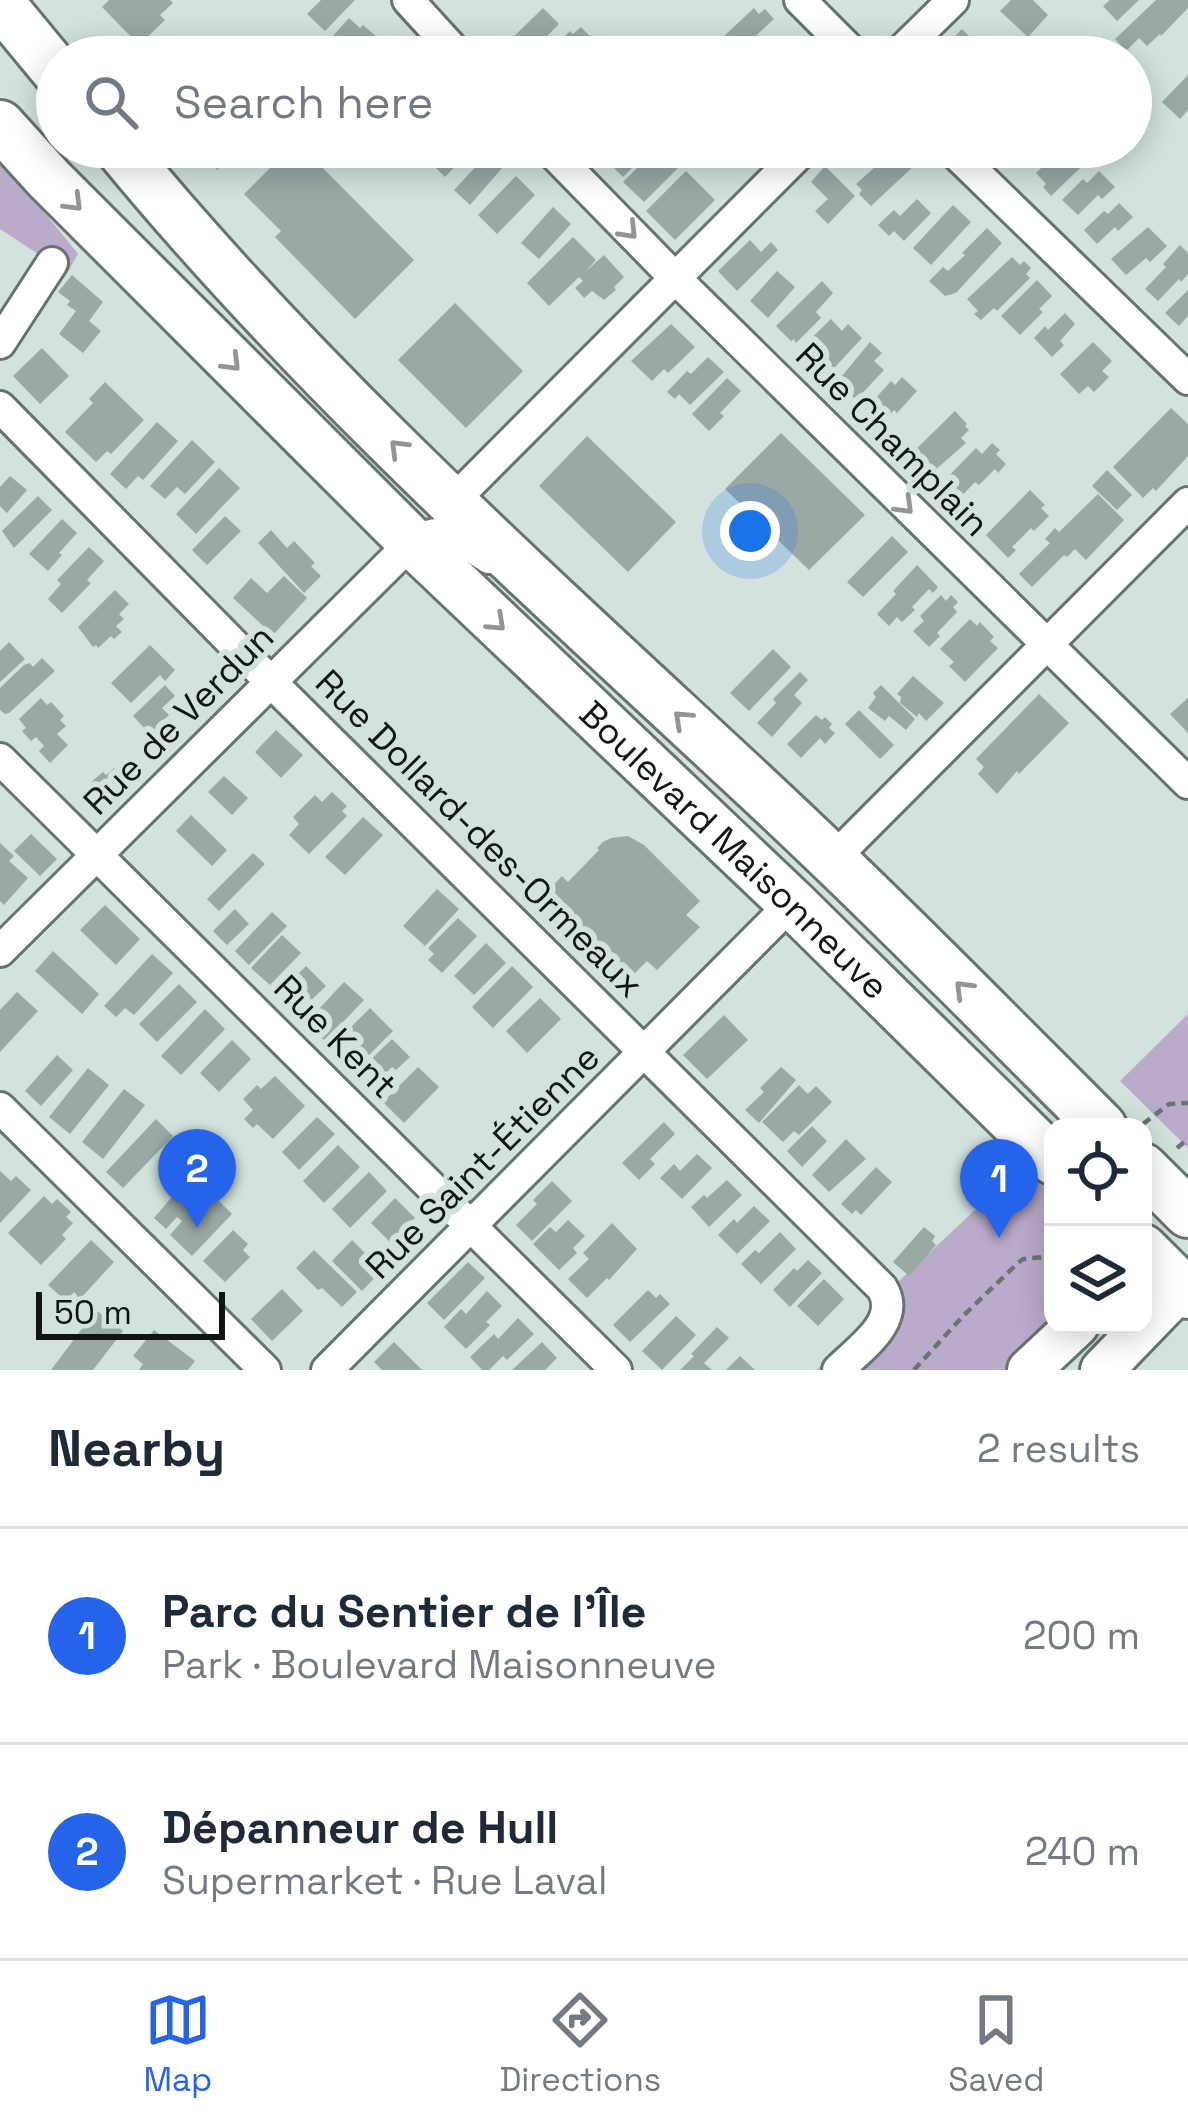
<!DOCTYPE html>
<html lang="en">
<head>
<meta charset="utf-8">
<style>
	:root { --surface:#fff; --page:#f6f6f7; --text:#1f2937; --muted:#747a83; --line:#e0e1e3; --accent:#2563eb }
	body { margin:0; font-family:"Space Grotesk",sans-serif; background:var(--page); color:var(--text) }
	.controls { position:absolute; right:36px; bottom:36px; display:grid; overflow:hidden; border-radius:24px; box-shadow:0 6px 30px #0003 }
	.controls button { width:108px; height:108px; display:grid; place-items:center; padding:0; border:0; border-bottom:3px solid var(--line); background:var(--surface); color:var(--text); font:60px sans-serif }
	.scale { position:absolute; left:36px; bottom:30px; width:189px; box-sizing:border-box; padding-left:12px; border:6px solid #0f1414; border-top:0; font-size:33px; line-height:42px; white-space:nowrap; color:#0f1414; -webkit-text-stroke:9px #d3e2df; paint-order:stroke }
	.you { position:absolute; left:750px; top:531px; width:42px; height:42px; margin:-30px; border:9px solid #fff; border-radius:50%; background:#1a73e8; box-shadow:0 0 0 18px #1a73e833 }
	.badge { display:grid; place-items:center; width:78px; height:78px; border-radius:50%; background:var(--accent); color:#fff; font-size:39px; font-weight:700 }
	.pin { position:absolute; translate:-50% -99px; filter:drop-shadow(0 3px 6px #0008) }
	.pin::after { content:''; position:absolute; top:63px; width:42px; height:36px; background:inherit; clip-path:polygon(0 0,100% 0,50% 100%) }
	.list { margin:0; padding:0; list-style:none }
	h2 { display:flex; justify-content:space-between; align-items:center; height:156px; margin:0; padding:0 48px; font-size:51px }
	h2 small { font-size:39px; font-weight:400; color:var(--muted) }
	.list li { display:grid; grid-template-columns:78px 1fr auto; gap:36px; align-items:center; box-sizing:border-box; height:216px; padding:0 48px; border-top:3px solid var(--line) }
	.list b { display:block; font-size:45px; white-space:nowrap }
	.list p { margin:0; font-size:39px; white-space:nowrap; color:var(--muted) }
	.list em { font-size:39px; font-style:normal; color:var(--muted) }
	.icon { flex:none; width:66px; height:66px; fill:none; stroke:currentColor; stroke-width:2; stroke-linecap:round; stroke-linejoin:round }
	.map { position:relative; flex:none; width:1188px; height:1370px; overflow:hidden }
	.search { position:absolute; background:var(--surface); box-shadow:0 6px 30px #0003; left:36px; right:36px; top:36px; height:132px; display:flex; align-items:center; gap:30px; box-sizing:border-box; padding:0 42px; border-radius:66px; color:var(--muted); font-size:45px }
	.sheet { height:588px; background:var(--surface) }
	nav { display:flex; justify-content:space-around; align-items:center; box-sizing:border-box; height:168px; border-top:3px solid var(--line); background:var(--surface); font-size:33px; color:var(--muted) }
	nav a { display:grid; justify-items:center; gap:6px }
	nav .on { color:var(--accent) }
	.map>svg:first-child { display:block }
</style>
</head>
<body>
<div class="map">
<svg width="1188" height="1370" viewBox="0 0 1188 1370">
	<rect width="100%" height="100%" fill="#d3e2df"/>
	<path fill="#b9abca" d="M0 157 78 254 67 273 0 229Z
		M1188 1014V1148L1120 1081Z
		M1032 1157 1053 1178V1325L1010 1370H817C834 1352 861 1333 869 1309Z"/>
	<path fill="#9aa8a6" d="M109 0H170L173 3 160 15 165 20 139 45 102 7Z
		M321 0H355L325 31 307 14Z
		M1011 0H1033L1048 15 1028 37 1000 11Z
		M1110 0H1139L1117 21 1103 6Z
		M1156 0H1188V8L1161 36 1160 34 1147 46 1139 38 1126 51 1115 39Z
		M543 8 559 24 526 57H513L503 47Z
		M754 8 759 14 765 9 774 19 748 43 751 46 737 57 721 39Z
		M349 18 360 28 363 25 378 38 375 41 383 49 375 57H314Z
		M581 27 597 44 583 57H542L570 31 573 34Z
		M962 29 972 39 967 44 975 52 979 46 990 57H935Z
		M213 42 228 57H198Z
		M1188 75V110L1180 119 1162 102Z
		M194 147H239L217 170Z
		M291 147H302L414 260 355 319 275 237 281 231 244 194Z
		M437 147H474L445 177 433 165 437 162 429 154Z
		M494 147 509 160 470 205 454 190Z
		M628 147H653L623 177 611 165Z
		M658 147H669L684 162 644 202 623 182Z
		M897 147 915 165 871 206 859 194 862 190 856 184Z
		M1013 147H1051L1043 155 1038 150 1021 167 1007 154Z
		M1063 147H1102L1051 196 1043 187 1046 184 1036 173Z
		M825 166 855 196 828 224 815 211 828 199 811 182Z
		M686 171 715 200 675 240 646 211Z
		M1099 171 1115 187 1102 199 1098 195 1078 215 1062 200 1083 179 1087 183Z
		M516 176 535 195 497 234 478 215Z
		M917 199 931 213 904 241 894 231 889 236 878 225 894 210 900 216Z
		M1119 203 1133 217 1118 231 1115 227 1097 244 1084 230 1104 211 1108 214Z
		M953 205 971 222 931 265 913 248Z
		M553 207 571 224 539 259 521 243Z
		M1148 227 1167 246 1150 262 1146 258 1126 275 1111 259Z
		M987 228 1002 243 956 293 945 296 929 281 943 267 948 271 965 255 962 253Z
		M573 237 596 260 585 272 604 255 624 277 614 287 616 290 604 300 592 291 584 298 575 288 583 281 579 277 549 306 527 283Z
		M750 240 761 252 771 242 778 250 737 291 718 271Z
		M1180 245 1188 253V274L1181 282 1179 279 1158 301 1145 289 1166 267 1163 264Z
		M1012 257 1020 265 1024 261 1031 268 1026 274 1030 278 997 311 994 308 981 320 974 314 978 311 967 299Z
		M777 271 795 287 768 318 750 301Z
		M72 275 103 302 89 321 101 331 83 353 59 334 76 311 67 305 70 301 58 292Z
		M1037 280 1052 296 1039 309 1043 312 1020 335 1001 316Z
		M822 281 833 293 816 312 821 318 796 343 794 339 791 341 776 326Z
		M1188 290V316L1179 326 1165 313Z
		M455 303 523 371 466 428 398 360Z
		M1065 313 1075 324 1060 341 1064 345 1052 357 1034 338 1045 326 1048 330Z
		M831 319 842 331 848 324 862 338 824 379 814 369 810 372 803 365 807 361 797 352Z
		M671 324 695 347 668 373 664 369 652 381 631 361Z
		M870 342 882 353 874 361 884 370 856 400 837 382Z
		M1093 342 1112 361 1102 371 1109 377 1094 392 1088 386 1079 394 1060 374Z
		M42 348 69 376 40 404 13 376Z
		M708 357 724 372 690 405 679 394 675 399 667 392 687 371 691 374Z
		M902 377 917 391 897 413 894 410 878 428 868 420 872 416 865 410 891 381 895 385Z
		M727 378 741 391 720 413 724 416 709 431 692 414Z
		M105 382 144 420 111 454 107 451 96 462 65 432 93 403 89 399Z
		M1171 408 1188 424V456L1156 491 1153 488 1143 498 1113 467Z
		M955 411 967 424 965 426 969 430 961 438 966 443 926 478 907 458Z
		M157 422 178 441 143 480 138 476 126 489 110 474Z
		M781 433 865 515 809 570 725 489Z
		M587 436 676 522 628 572 539 486Z
		M192 440 215 462 185 494 177 487 165 499 150 486Z
		M992 443 1000 450 996 454 1006 464 998 473 995 469 979 485 975 482 951 507 935 490 976 448 982 454Z
		M219 468 240 488 196 534 176 514Z
		M1107 470 1132 495 1117 510 1092 486Z
		M10 476 27 490 7 513 0 506V487Z
		M1030 490 1045 505 1041 508 1049 516 1034 531 1031 528 1012 547 1016 550 1008 558 986 535Z
		M1098 494 1124 520 1086 560 1075 549 1067 557 1064 555 1032 587 1019 574 1050 543 1045 539 1055 528 1059 532Z
		M38 496 52 510 14 548 2 531Z
		M225 516 241 531 207 565 192 550Z
		M62 519 77 533 59 553 62 555 48 571 29 554Z
		M271 530 287 548 294 541 315 563 311 566 321 576 304 593 258 543Z
		M892 536 908 552 863 597 847 582Z
		M89 547 104 561 87 580 91 583 62 613 48 599 61 584 57 580Z
		M917 565 938 587 933 593 929 589 912 607 915 610 902 622 897 617 889 626 877 614 896 594 893 591Z
		M284 576 307 598 273 635 233 598 251 578 267 593Z
		M115 590 129 604 119 614 124 619 116 626 122 632 114 639 111 636 98 648 96 645 93 647 78 627Z
		M941 595 946 601 951 595 958 602 953 607 957 612 937 633 940 636 929 647 913 631 924 621 920 616Z
		M970 619 977 626 980 622 994 637 990 641 998 648 965 682 949 666 954 662 940 649Z
		M9 642 25 659 0 682V651Z
		M150 645 175 670 165 681 160 675 131 703 111 683Z
		M773 649 791 667 749 711 730 693Z
		M42 658 55 671 9 713 5 714 0 710V688L24 665 30 663 33 667Z
		M800 672 808 680 794 695 802 703 772 737 757 723 776 703 773 699Z
		M913 676 944 703 926 721 919 713 917 717 900 703 901 697 897 694Z
		M165 685 175 696 162 708 169 715 165 719 178 733 163 748 133 716Z
		M881 685 915 719 906 730 889 716 885 721 868 708 876 697 873 693Z
		M1039 694 1069 723 1019 774 1017 771 997 794 978 774 984 767 976 759Z
		M41 698 47 705 51 702 64 716 60 720 66 726 57 734 68 745 50 763 39 751 44 746 36 737 31 741 22 731 26 728 19 719Z
		M1188 698V733L1170 714Z
		M859 710 894 745 880 759 845 724Z
		M816 715 822 720 825 717 832 724 829 728 835 733 825 744 820 738 801 758 787 744Z
		M276 730 303 755 281 778 255 752Z
		M114 768 132 787 117 801 113 798 102 809 86 793 93 786 90 783 103 772 106 775Z
		M224 776 248 798 232 815 208 792Z
		M332 792 347 806 342 811 347 816 309 854 289 835 299 824 293 817 315 795 322 802Z
		M191 815 227 850 212 866 176 831Z
		M363 817 383 835 345 875 325 857Z
		M31 834 57 859 40 876 14 851Z
		M628 836 644 845 700 901 686 915 700 927 657 970 647 961 624 984 538 901 562 876 568 882 599 850 597 848 603 842 611 838Z
		M0 843 14 856 9 861 28 878 4 905 0 901Z
		M253 853 265 864 219 911 207 899Z
		M437 889 459 909 425 946 403 926Z
		M105 905 140 939 116 965 80 930Z
		M235 909 249 924 227 945 213 931Z
		M272 912 287 926 249 965 235 951Z
		M458 918 477 936 442 973 428 960 434 954 428 948Z
		M282 935 301 953 270 985 251 968Z
		M486 943 506 963 474 995 454 976Z
		M53 951 99 994 82 1014 35 971Z
		M152 954 173 973 134 1015 125 1008 116 1017 104 1006Z
		M306 966 326 986 298 1013 278 994Z
		M512 966 533 987 493 1028 472 1007Z
		M344 982 364 1000 325 1041 306 1023Z
		M179 984 197 1002 157 1042 139 1024Z
		M17 992 38 1011 0 1052V1010Z
		M540 998 561 1019 527 1053 506 1031Z
		M370 1008 393 1031 359 1065 336 1042Z
		M205 1009 225 1029 181 1075 161 1056Z
		M724 1015 748 1040 707 1079 683 1055Z
		M392 1039 410 1057 396 1070 392 1067 370 1088 356 1074Z
		M232 1040 251 1059 219 1092 200 1073Z
		M57 1055 73 1070 41 1106 25 1091Z
		M418 1067 439 1087 404 1123 383 1102Z
		M781 1067 796 1080 759 1123 745 1110 764 1092 760 1088Z
		M88 1068 109 1085 70 1134 49 1117Z
		M275 1076 305 1106 273 1139 257 1124 253 1128 244 1119 253 1110 243 1099 257 1085 261 1089Z
		M799 1085 808 1094 816 1086 832 1102 799 1135 794 1131 783 1142 762 1122Z
		M124 1089 145 1105 103 1159 82 1142Z
		M317 1117 335 1134 299 1170 282 1152Z
		M156 1119 173 1136 123 1188 106 1172Z
		M664 1122 675 1134 650 1159 655 1164 639 1180 622 1163Z
		M812 1126 827 1141 802 1167 787 1151Z
		M846 1139 866 1159 829 1192 812 1175Z
		M338 1145 360 1167 324 1203 303 1181Z
		M697 1154 712 1168 682 1199 660 1178 674 1164 680 1171Z
		M876 1167 892 1182 861 1215 856 1210 852 1214 841 1204Z
		M0 1171 11 1181 16 1176 31 1190 0 1223Z
		M369 1172 387 1191 350 1228 332 1209Z
		M727 1180 742 1195 709 1227 691 1207 704 1195 707 1198Z
		M552 1181 572 1201 532 1241 516 1225 537 1204 533 1200Z
		M176 1192 195 1208 210 1192 232 1214 192 1256 170 1235 182 1221 177 1217 166 1229 154 1218Z
		M44 1196 52 1204 57 1199 71 1212 66 1217 73 1223 62 1235 66 1239 41 1265 8 1233Z
		M395 1198 415 1218 402 1231 407 1236 396 1248 371 1223Z
		M754 1206 770 1221 737 1254 718 1235 734 1219 737 1223Z
		M568 1220 585 1236 573 1248 577 1253 559 1270 533 1244 550 1227 556 1232Z
		M612 1223 637 1249 609 1280 607 1278 587 1298 568 1279 589 1259 583 1253Z
		M924 1227 935 1236 932 1241 936 1245 909 1276 893 1262Z
		M233 1230 248 1244 243 1250 250 1257 225 1282 203 1261Z
		M780 1232 796 1249 761 1284 741 1264 755 1250 759 1253Z
		M91 1240 114 1262 80 1299 74 1292 66 1301 48 1285Z
		M352 1240 382 1270 362 1291 332 1261Z
		M314 1250 357 1292 342 1307 322 1288 318 1290 296 1268Z
		M808 1260 822 1273 790 1307 773 1290 794 1268 797 1271Z
		M468 1262 485 1278 444 1320 427 1303Z
		M824 1279 844 1299 818 1326 797 1306Z
		M282 1289 303 1311 272 1341 251 1319Z
		M648 1290 656 1298 660 1294 670 1304 630 1342 613 1325Z
		M487 1291 502 1306 486 1322 490 1325 466 1349 444 1327 461 1309 466 1314Z
		M96 1310 123 1331 93 1370H51Z
		M676 1316 696 1335 662 1370 642 1351Z
		M518 1318 534 1334 507 1360 503 1356 489 1370H482L470 1357 494 1334 498 1339Z
		M717 1327 729 1338 704 1363 712 1370H680L694 1356 691 1354Z
		M154 1330 195 1361 188 1370H139L143 1364 133 1356Z
		M394 1342 422 1370H382L374 1362Z
		M542 1342 557 1358 545 1370H512Z
		M740 1356 755 1370H726Z"/>
	<g fill="none" stroke-linecap="round" stroke-linejoin="round">
		<g stroke="#667371" stroke-width="36">
			<path id="street" d="M408 0 460 57
				M800 0 857 57
				M895 57 953 0
				M547 147 675 278 1188 783
				M949 147 1188 379
				M0 343 52 263
				M0 407 271 682 882 1288C902 1321 860 1348 838 1370
				M452 502 806 147
				M0 759 616 1370
				M833 859 1188 503
				M0 951 412 542C446 524 459 539 489 558
				M0 1108 265 1370
				M327 1370 792 903"/>
		</g>
		<g stroke="#667371" stroke-width="48">
			<path id="secondary" d="M1029 1370 1077 1325
				M1102 1370 1188 1281"/>
		</g>
		<g stroke="#667371" stroke-width="54">
			<g id="primary">
				<path d="M0 3 57 72"/>
				<path id="s1" d="M0 125 49 179 412 542 792 903 1053 1160"/>
				<path d="M118 147C310 381 538 584 759 790 876 899 989 1014 1102 1127"/>
				<path d="M1143 1168 1188 1213"/>
				<path d="M1143 1249 1188 1294"/>
			</g>
		</g>
		<path stroke="#6a7472" stroke-width="4.5" stroke-dasharray="9 6" stroke-linecap="butt" d="M1143 1124 1169 1104 1188 1103
			M1177 1148 1188 1139
			M914 1370 963 1316 1018 1263 1023 1259 1053 1256"/>
		<use href="#street" stroke="#fff" stroke-width="30"/>
		<use href="#secondary" stroke="#fff" stroke-width="42"/>
		<use href="#primary" stroke="#fff" stroke-width="48"/>
	</g>
	<defs><path id="oneway-chevron" d="M-2-3.5L2.5 0L-2 3.5" fill="none" stroke-width="1.6" stroke-linecap="round" stroke-linejoin="round" transform="scale(3)"/></defs>
	<g stroke="#939595">
		<use href="#oneway-chevron" transform="translate(74 203) rotate(45)"/>
		<use href="#oneway-chevron" transform="translate(629 231) rotate(46)"/>
		<use href="#oneway-chevron" transform="translate(232 363) rotate(45)"/>
		<use href="#oneway-chevron" transform="translate(398 448) rotate(-135)"/>
		<use href="#oneway-chevron" transform="translate(905 506) rotate(45)"/>
		<use href="#oneway-chevron" transform="translate(497 623) rotate(43)"/>
		<use href="#oneway-chevron" transform="translate(682 719) rotate(-137)"/>
		<use href="#oneway-chevron" transform="translate(963 989) rotate(-135)"/>
	</g>
	<g text-anchor="middle" stroke-width="12" stroke-linejoin="round" paint-order="stroke">
		<g font-size="36" fill="#0f1414" stroke="#d3e2df">
			<text transform="translate(893 439) rotate(45)" y="13">Rue Champlain</text>
			<text transform="translate(178 719) rotate(-45)" y="13">Rue de Verdun</text>
			<text transform="translate(480 833) rotate(45)" y="13">Rue Dollard-des-Ormeaux</text>
			<text dy="13" stroke="none"><textPath href="#s1" startOffset="1032">Boulevard Maisonneuve</textPath></text>
			<text transform="translate(336 1036) rotate(45)" y="13">Rue Kent</text>
			<text transform="translate(482 1161) rotate(-45)" y="13">Rue Saint-Étienne</text>
		</g>
	</g>
</svg>
<div class="controls">
<button><svg class="icon" aria-label="locate" viewBox="0 0 24 24"><circle cx="12" cy="12" r="6"/><path d="M12 2v4M12 18v4M2 12h4M18 12h4"/></svg></button>
<button><svg class="icon" aria-label="layers" viewBox="0 0 24 24"><path d="M12 4l9 5-9 5-9-5zM3 14l9 5 9-5"/></svg></button>
</div>
<div class="scale">50 m</div>
<div class="you"></div>
<div class="pin badge" style="left:999px;top:1238px">1</div>
<div class="pin badge" style="left:197px;top:1228px">2</div>
<div class="search"><svg class="icon" aria-label="search" viewBox="0 0 24 24"><circle cx="10" cy="10" r="6"/><path d="M15 15l6 6"/></svg>Search here</div>
</div>
<section class="sheet">
<h2>Nearby<small>2 results</small></h2>
<ul class="list">
<li><span class="badge">1</span><div><b>Parc du Sentier de l'Île</b><p>Park · Boulevard Maisonneuve</p></div><em>200 m</em></li>
<li><span class="badge">2</span><div><b>Dépanneur de Hull</b><p>Supermarket · Rue Laval</p></div><em>240 m</em></li>
</ul>
</section>
<nav>
<a class="on"><svg class="icon" aria-label="map" viewBox="0 0 24 24"><path d="M3 6l6-2 6 2 6-2v14l-6 2-6-2-6 2zM9 4v14M15 6v14"/></svg>Map</a>
<a><svg class="icon" aria-label="directions" viewBox="0 0 24 24"><path d="M12 3l9 9-9 9-9-9zM9 14v-3h6M13 9l2 2-2 2"/></svg>Directions</a>
<a><svg class="icon" aria-label="saved" viewBox="0 0 24 24"><path d="M7 4h10v16l-5-4-5 4z"/></svg>Saved</a>
</nav>
</body>
</html>
